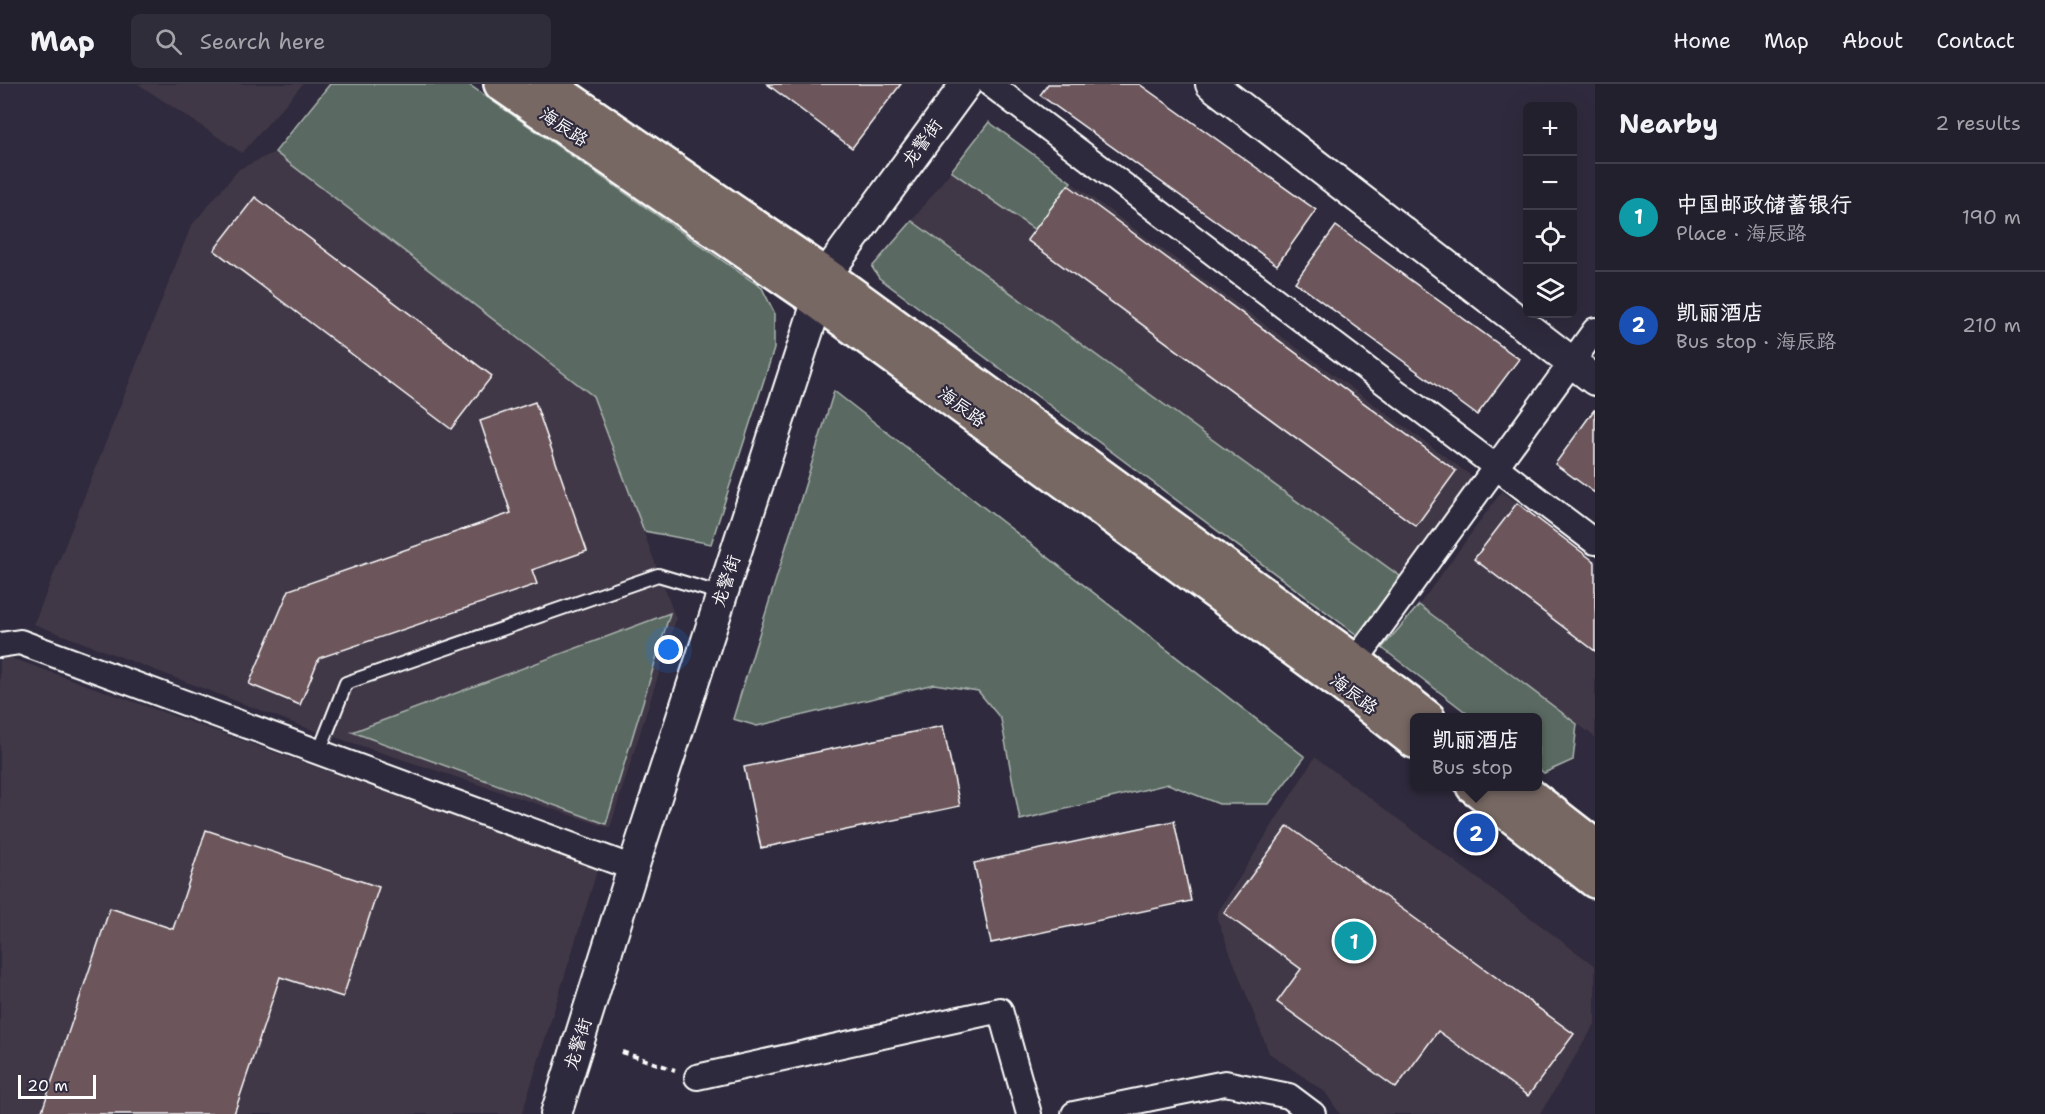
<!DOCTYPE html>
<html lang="en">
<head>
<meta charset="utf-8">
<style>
	:root { --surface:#23202e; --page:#2f2d3a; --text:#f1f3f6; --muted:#a3a3aa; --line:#403e4a; --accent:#ff9aa2 }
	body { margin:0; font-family:"Shantell Sans","LXGW WenKai TC",sans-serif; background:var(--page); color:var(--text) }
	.controls { position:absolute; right:18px; top:18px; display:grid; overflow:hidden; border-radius:9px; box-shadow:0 6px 24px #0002 }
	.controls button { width:54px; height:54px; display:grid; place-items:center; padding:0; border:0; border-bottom:2px solid var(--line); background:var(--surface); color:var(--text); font:30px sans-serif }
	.scale { position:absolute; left:18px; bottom:15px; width:78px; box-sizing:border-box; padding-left:6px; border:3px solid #fff; border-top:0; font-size:16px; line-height:21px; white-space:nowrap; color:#fff; -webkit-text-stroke:4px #2f2a3d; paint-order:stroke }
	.you { position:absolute; left:669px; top:566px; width:21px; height:21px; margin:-15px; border:4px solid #fff; border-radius:50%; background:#1a73e8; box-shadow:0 0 0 9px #1a73e833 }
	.badge { display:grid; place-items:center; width:39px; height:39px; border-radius:50%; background:var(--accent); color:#fff; font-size:20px; font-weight:700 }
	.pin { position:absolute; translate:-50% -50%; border:3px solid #fff; box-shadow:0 2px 6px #0006 }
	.popup { position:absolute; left:1410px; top:629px; width:132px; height:78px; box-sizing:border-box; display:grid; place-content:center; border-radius:9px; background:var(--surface); filter:drop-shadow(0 2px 4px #0005); font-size:20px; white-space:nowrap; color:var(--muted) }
	.popup b { font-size:22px; color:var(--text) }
	.popup::after { content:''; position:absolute; left:50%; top:100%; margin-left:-12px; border:12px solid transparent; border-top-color:var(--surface) }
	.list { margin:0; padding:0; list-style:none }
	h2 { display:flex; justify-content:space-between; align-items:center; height:78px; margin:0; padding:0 24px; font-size:26px }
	h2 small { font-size:20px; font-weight:400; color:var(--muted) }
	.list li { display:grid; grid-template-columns:39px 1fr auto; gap:18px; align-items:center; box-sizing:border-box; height:108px; padding:0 24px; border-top:2px solid var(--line) }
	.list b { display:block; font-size:22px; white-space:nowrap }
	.list p { margin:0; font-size:20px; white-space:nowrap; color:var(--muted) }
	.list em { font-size:20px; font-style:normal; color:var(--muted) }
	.icon { flex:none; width:33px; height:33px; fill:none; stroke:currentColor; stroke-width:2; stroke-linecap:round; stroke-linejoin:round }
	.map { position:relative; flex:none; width:1595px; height:1030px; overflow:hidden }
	header { display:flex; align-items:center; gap:36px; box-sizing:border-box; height:84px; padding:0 30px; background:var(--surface); border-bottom:2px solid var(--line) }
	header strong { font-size:28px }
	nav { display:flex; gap:33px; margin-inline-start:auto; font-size:21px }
	.search { width:420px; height:54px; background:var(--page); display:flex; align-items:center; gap:15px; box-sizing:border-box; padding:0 21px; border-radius:9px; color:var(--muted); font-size:22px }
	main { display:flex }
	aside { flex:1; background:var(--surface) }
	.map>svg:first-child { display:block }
</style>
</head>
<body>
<header>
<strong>Map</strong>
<div class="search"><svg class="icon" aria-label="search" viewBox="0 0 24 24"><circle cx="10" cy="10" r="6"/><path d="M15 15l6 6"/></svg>Search here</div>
<nav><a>Home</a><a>Map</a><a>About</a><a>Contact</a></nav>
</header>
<main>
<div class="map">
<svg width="1595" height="1030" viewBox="0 0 1595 1030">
	<rect width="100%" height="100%" fill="#2f2a3d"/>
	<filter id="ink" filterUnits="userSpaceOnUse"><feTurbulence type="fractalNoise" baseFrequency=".0167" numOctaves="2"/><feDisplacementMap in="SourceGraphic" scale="12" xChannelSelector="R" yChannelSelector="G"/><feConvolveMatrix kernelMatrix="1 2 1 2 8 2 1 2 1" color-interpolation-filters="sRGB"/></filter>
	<g filter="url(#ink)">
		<path fill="#413746" d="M138 0H303L242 69Z
			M989 38 1473 393 1401 493 912 137Z
			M275 68 593 312 676 535 610 744 304 643 34 540 191 142 239 85Z
			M1502 407 1595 478V653L1419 521Z
			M6 572 598 784 522 1030H0V573Z
			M1315 673 1595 882V940L1540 1030H1340L1325 1008 1269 969 1217 835 1218 828Z"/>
		<path fill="#5a6b62" stroke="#acb5b0" stroke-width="1.5" d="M330 0H468L762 204 774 228V265L711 460 644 447 593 312 275 68Z
			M989 38 1071 98 1035 146 951 87Z
			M912 137 1401 493 1357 551 879 194 872 183Z
			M834 307 1305 673 1269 720H1219L1168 700 1020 736 1001 635 978 607 934 600 757 642 733 635Z
			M1419 521 1577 640 1573 676 1544 689 1538 684V634L1472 633 1382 564Z
			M670 529 606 740 352 648Z"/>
		<path fill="#6c565c" stroke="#fff" stroke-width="1.5" d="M767 0H901L852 64Z
			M1048 0H1139L1316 126 1277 181 1040 11Z
			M1068 101 1456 387 1416 442 1027 156Z
			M255 113 492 292 451 345 214 166Z
			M1336 142 1519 275 1477 331 1295 198Z
			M535 318 587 467 532 486 537 500 319 574 300 621 249 600 289 506 511 429 480 337Z
			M1594 326H1595V409L1555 380Z
			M1517 419 1595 478V567L1474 475Z
			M943 642 960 722 761 764 744 683Z
			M1174 737 1191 817 991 859 974 779Z
			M1288 742 1574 950 1528 1012 1438 947 1396 1004 1277 918 1301 885 1224 829Z
			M206 746 379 803 343 913 280 893 234 1030H33L42 1027 110 824 173 845Z"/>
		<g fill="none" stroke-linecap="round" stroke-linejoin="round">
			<g stroke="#fff" stroke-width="16">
				<path id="service" d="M319 668 346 599 658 491 722 510"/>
			</g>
			<g stroke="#fff" stroke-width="28">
				<path id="minor" d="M990 0 1595 458
					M0 561 20 558 633 784
					M1346 590 1595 246
					M697 993 1000 926 1029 1030
					M1074 1030 1225 999 1289 1012 1313 1030"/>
			</g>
			<g stroke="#fff" stroke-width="34">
				<path id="tertiary" d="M1211 0 1595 296
					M556 1030 633 784 826 191 966 0"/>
			</g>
			<g stroke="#fff" stroke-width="38">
				<path id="primary" d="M501 0 810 212 1340 599 1414 657
					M547 0 826 191 1355 577 1428 634
					M1473 702 1595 797
					M1518 702 1595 762"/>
			</g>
			<path stroke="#fff" stroke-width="4" stroke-dasharray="6 4.5" stroke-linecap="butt" d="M622 968 675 986"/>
			<use href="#service" stroke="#2f2a3d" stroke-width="12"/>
			<use href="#minor" stroke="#2f2a3d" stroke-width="24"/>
			<use href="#tertiary" stroke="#2f2a3d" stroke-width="30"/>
			<use href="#primary" stroke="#776864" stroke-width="33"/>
		</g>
	</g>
	<g text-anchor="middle" stroke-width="4.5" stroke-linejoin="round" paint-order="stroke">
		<g font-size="18" fill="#fff" stroke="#2f2a3d">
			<text transform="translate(564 43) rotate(34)" y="6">海辰路</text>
			<text transform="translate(922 59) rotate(-54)" y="6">龙警街</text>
			<text transform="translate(962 323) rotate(36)" y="6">海辰路</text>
			<text transform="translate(726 497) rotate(-72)" y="6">龙警街</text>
			<text transform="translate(1354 610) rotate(37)" y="6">海辰路</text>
			<text transform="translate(578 960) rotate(-73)" y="6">龙警街</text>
		</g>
	</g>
</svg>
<div class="controls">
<button>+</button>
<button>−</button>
<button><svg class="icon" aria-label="locate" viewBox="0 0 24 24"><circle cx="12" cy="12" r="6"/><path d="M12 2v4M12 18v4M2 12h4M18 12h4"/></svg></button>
<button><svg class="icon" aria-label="layers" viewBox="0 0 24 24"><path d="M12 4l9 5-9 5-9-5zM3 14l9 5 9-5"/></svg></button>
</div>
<div class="scale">20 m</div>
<div class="you"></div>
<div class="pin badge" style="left:1354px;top:857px;background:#0f9aa8">1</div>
<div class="pin badge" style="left:1476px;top:749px;background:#1a4fb4">2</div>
<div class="popup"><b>凯丽酒店</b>Bus stop</div>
</div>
<aside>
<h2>Nearby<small>2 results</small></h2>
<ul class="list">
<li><span class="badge" style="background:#0f9aa8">1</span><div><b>中国邮政储蓄银行</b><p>Place · 海辰路</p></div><em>190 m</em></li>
<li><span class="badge" style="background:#1a4fb4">2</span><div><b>凯丽酒店</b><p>Bus stop · 海辰路</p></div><em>210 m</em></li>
</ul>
</aside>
</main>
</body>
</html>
